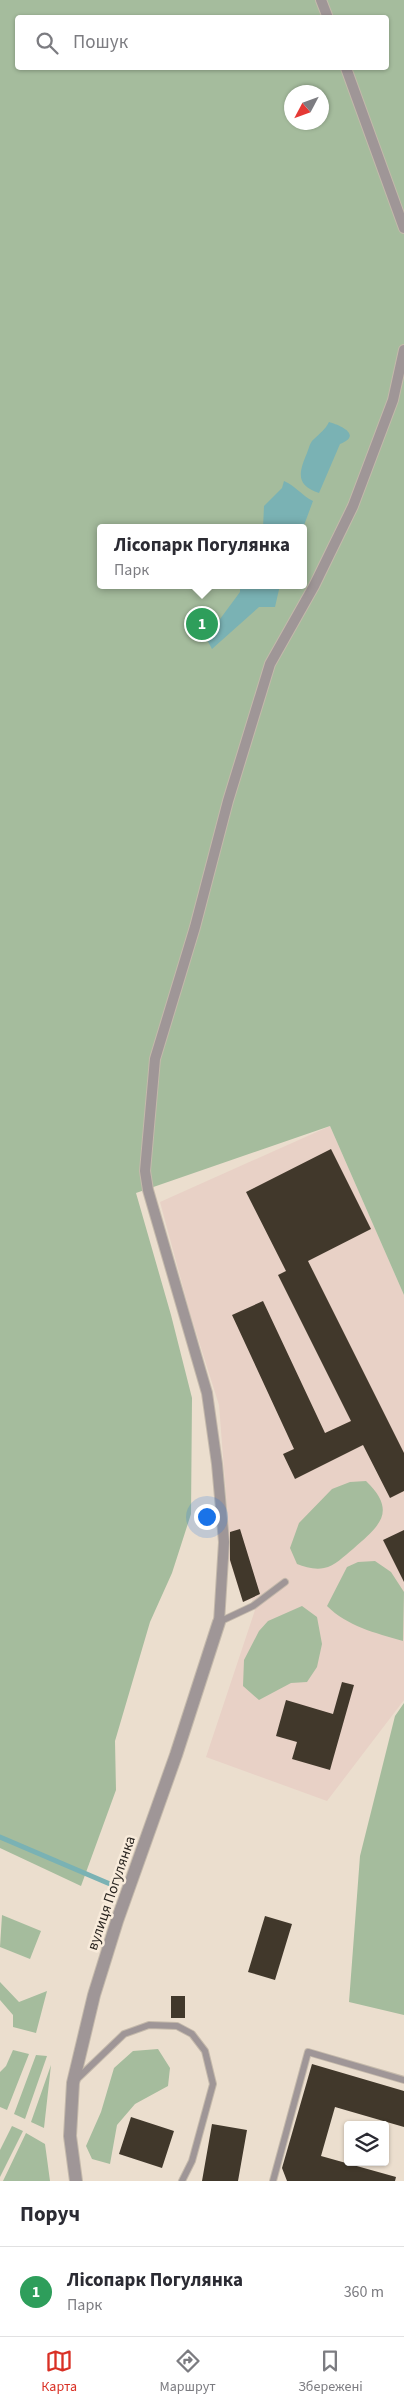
<!DOCTYPE html>
<html lang="uk">
<head>
<meta charset="utf-8">
<style>
	:root { --surface:#fff; --page:#f7f7f7; --text:#2b2b33; --muted:#7c7c81; --line:#e1e1e2; --accent:#d93025 }
	body { margin:0; font-family:"Source Sans 3",sans-serif; background:var(--page); color:var(--text) }
	.controls { position:absolute; right:15px; bottom:15px; display:grid; overflow:hidden; border-radius:5px; box-shadow:0 1px 4px #0004 }
	.controls button { width:45px; height:45px; display:grid; place-items:center; padding:0; border:0; border-bottom:1px solid var(--line); background:var(--surface); color:var(--text); font:25px sans-serif }
	.compass { position:absolute; left:284px; top:85px; width:45px; height:45px; border-radius:50%; background:var(--surface); box-shadow:0 1px 4px #0004; rotate:229deg }
	.you { position:absolute; left:206px; top:1516px; width:18px; height:18px; margin:-12px; border:4px solid #fff; border-radius:50%; background:#1a73e8; box-shadow:0 0 0 8px #1a73e833 }
	.badge { display:grid; place-items:center; width:32px; height:32px; border-radius:50%; background:var(--accent); color:#fff; font-size:16px; font-weight:700 }
	.pin { position:absolute; translate:-50% -50%; border:2px solid #fff; box-shadow:0 1px 5px #0006 }
	.popup { position:absolute; left:97px; top:524px; width:210px; height:65px; box-sizing:border-box; display:grid; place-content:center; border-radius:5px; background:var(--surface); filter:drop-shadow(0 1px 4px #0005); font-size:16px; white-space:nowrap; color:var(--muted) }
	.popup b { font-size:19px; color:var(--text) }
	.popup::after { content:''; position:absolute; left:50%; top:100%; margin-left:-10px; border:10px solid transparent; border-top-color:var(--surface) }
	.list { margin:0; padding:0; list-style:none }
	h2 { display:flex; justify-content:space-between; align-items:center; height:65px; margin:0; padding:0 20px; font-size:21px }
	h2 small { font-size:16px; font-weight:400; color:var(--muted) }
	.list li { display:grid; grid-template-columns:32px 1fr auto; gap:15px; align-items:center; box-sizing:border-box; height:90px; padding:0 20px; border-top:1px solid var(--line) }
	.list b { display:block; font-size:19px; white-space:nowrap }
	.list p { margin:0; font-size:16px; white-space:nowrap; color:var(--muted) }
	.list em { font-size:16px; font-style:normal; color:var(--muted) }
	.icon { flex:none; width:28px; height:28px; fill:none; stroke:currentColor; stroke-width:2; stroke-linecap:round; stroke-linejoin:round }
	.map { position:relative; flex:none; width:404px; height:2181px; overflow:hidden }
	.search { position:absolute; background:var(--surface); box-shadow:0 1px 4px #0004; left:15px; right:15px; top:15px; height:55px; display:flex; align-items:center; gap:12px; box-sizing:border-box; padding:0 18px; border-radius:5px; color:var(--muted); font-size:19px }
	.sheet { height:155px; background:var(--surface) }
	nav { display:flex; justify-content:space-around; align-items:center; box-sizing:border-box; height:70px; border-top:1px solid var(--line); background:var(--surface); font-size:14px; color:var(--muted) }
	nav a { display:grid; justify-items:center; gap:2px }
	nav .on { color:var(--accent) }
	.map>svg:first-child { display:block }
</style>
</head>
<body>
<div class="map">
<svg width="404" height="2181" viewBox="0 0 404 2181">
	<rect width="100%" height="100%" fill="#ebdece"/>
	<path fill="#e8d1c6" d="M330 1126 404 1295V1700L327 1801 206 1757 255 1610 252 1599 243 1602 227 1552 229 1533 219 1405 190 1313 160 1202Z"/>
	<path fill="#a5bc9d" fill-rule="evenodd" d="M0 0H404V1295L330 1126 136 1193 171 1315 192 1398 191 1514 172 1573 150 1622 115 1741 116 1790 81 1886 0 1848ZM18 18H386V68H18ZM292 92H322V122H292ZM101 528H303V585H101Z
		M366 1481C398 1512 379 1526 353 1549 344 1556 335 1566 324 1568 315 1570 305 1567 297 1564L290 1548 299 1523 332 1489 350 1482Z
		M375 1561 391 1572 404 1592 403 1641C375 1633 347 1626 327 1606L347 1567 358 1562Z
		M302 1606 317 1617 322 1644 317 1667 307 1682 291 1683 259 1700 243 1686 244 1660 259 1631 268 1621Z
		M404 1703V2015L349 2002 360 1856 395 1716Z
		M2 1915 41 1931 30 1959 0 1947Z
		M0 1982 19 2002 47 1991 36 2033 13 2027V2015L0 2000Z
		M158 2049 170 2068 168 2086 135 2104 117 2125 110 2164 92 2159 86 2146 101 2112 114 2068 133 2051Z
		M13 2050 29 2054 7 2110 0 2107V2072L6 2066Z
		M36 2055 47 2056 25 2119 14 2114Z
		M51 2065 44 2128 31 2122Z
		M12 2126 23 2131 0 2177V2150Z
		M26 2133 45 2144 50 2181H3Z"/>
	<path fill="#7ab2b4" d="M329 422C340 425 363 435 340 444L319 493C295 485 299 472 307 453 309 448 310 442 314 439 320 433 325 430 329 422Z
		M284 481C297 487 301 495 313 501L303 528H263L264 506 282 488Z
		M240 585H280L275 607H259L212 649 206 638 240 592Z"/>
	<g fill="none" stroke-linecap="round" stroke-linejoin="round">
		<path stroke="#7ab2b4" stroke-width="5" d="M0 1837 110 1884"/>
	</g>
	<path fill="#41382b" d="M331 1149 371 1229 308 1261 404 1453V1491L390 1498 363 1445 295 1479 283 1454 294 1449 232 1315 263 1301 325 1433 351 1421 278 1275 286 1271 246 1192Z
		M240 1529 260 1594 243 1602 230 1560V1532Z
		M404 1530V1582L383 1540Z
		M342 1682 354 1685 330 1770 292 1759 297 1742 276 1736 286 1700 333 1714Z
		M265 1916 292 1924 275 1980 248 1972Z
		M171 1996H185V2018H171Z
		M312 2064 404 2091V2127L335 2107 321 2156 396 2177 395 2181H287L282 2168Z
		M131 2117 174 2131 162 2168 119 2154Z
		M212 2124 247 2130 238 2181H202Z"/>
	<g fill="none" stroke-linecap="round" stroke-linejoin="round">
		<g stroke="#c4b9ab" stroke-width="8">
			<path id="service" d="M219 1622 253 1606 285 1582
				M76 2080 124 2034 149 2025 177 2026 192 2034 205 2051 213 2084 192 2161 182 2181
				M273 2181 308 2052 404 2080"/>
		</g>
		<g stroke="#c4b9ab" stroke-width="12">
			<path id="pedestrian" d="M321 0 328 18
				M346 68 404 228
				M219 1622 224 1542 217 1464 207 1393 148 1190 145 1171 155 1059 195 927 228 801 270 664 314 586 353 506 393 400 404 350"/>
		</g>
		<g stroke="#c4b9ab" stroke-width="14">
			<path id="minor" d="M76 2181 70 2136 73 2083 94 1995 117 1921 176 1755 219 1622"/>
		</g>
		<use href="#service" stroke="#9f9697" stroke-width="6"/>
		<use href="#pedestrian" stroke="#9f9697" stroke-width="10"/>
		<use href="#minor" stroke="#9f9697" stroke-width="12"/>
	</g>
	<g text-anchor="middle" stroke-width="5" stroke-linejoin="round" paint-order="stroke">
		<g font-size="15" fill="#2a2520" stroke="#f8ebdb">
			<text transform="translate(111 1893) rotate(-71)" y="5">вулиця Погулянка</text>
		</g>
	</g>
</svg>
<div class="controls">
<button><svg class="icon" aria-label="layers" viewBox="0 0 24 24"><path d="M12 4l9 5-9 5-9-5zM3 14l9 5 9-5"/></svg></button>
</div>
<svg class="compass" viewBox="-18 -18 36 36"><path d="M0-13l5 13h-10z" fill="#e53935"/><path d="M0 13l5-13h-10z" fill="#7c7c81"/></svg>
<div class="you"></div>
<div class="pin badge" style="left:202px;top:624px;background:#2e9e5b">1</div>
<div class="popup"><b>Лісопарк Погулянка</b>Парк</div>
<div class="search"><svg class="icon" aria-label="search" viewBox="0 0 24 24"><circle cx="10" cy="10" r="6"/><path d="M15 15l6 6"/></svg>Пошук</div>
</div>
<section class="sheet">
<h2>Поруч<small></small></h2>
<ul class="list">
<li><span class="badge" style="background:#2e9e5b">1</span><div><b>Лісопарк Погулянка</b><p>Парк</p></div><em>360 m</em></li>
</ul>
</section>
<nav>
<a class="on"><svg class="icon" aria-label="map" viewBox="0 0 24 24"><path d="M3 6l6-2 6 2 6-2v14l-6 2-6-2-6 2zM9 4v14M15 6v14"/></svg>Карта</a>
<a><svg class="icon" aria-label="directions" viewBox="0 0 24 24"><path d="M12 3l9 9-9 9-9-9zM9 14v-3h6M13 9l2 2-2 2"/></svg>Маршрут</a>
<a><svg class="icon" aria-label="saved" viewBox="0 0 24 24"><path d="M7 4h10v16l-5-4-5 4z"/></svg>Збережені</a>
</nav>
</body>
</html>
